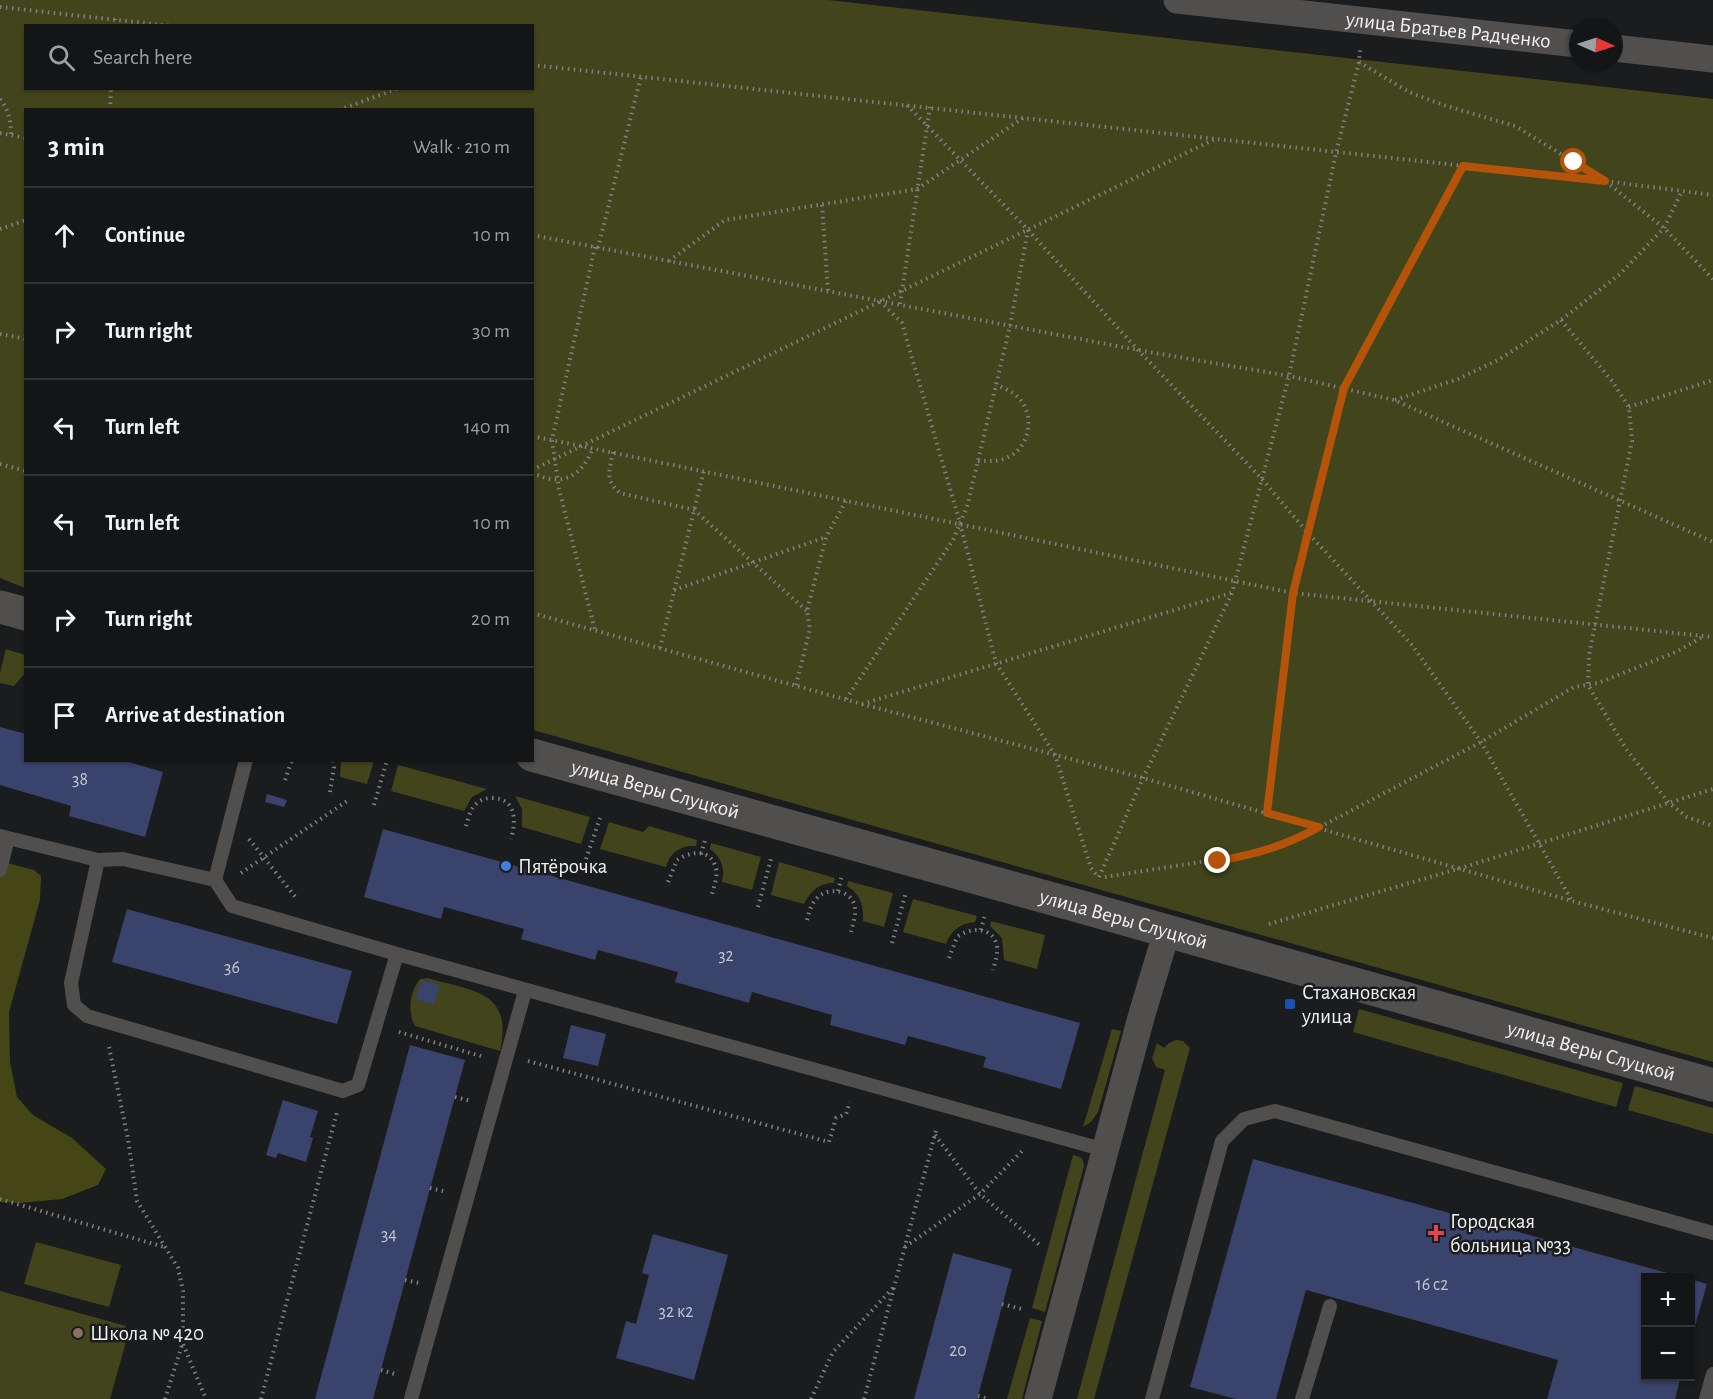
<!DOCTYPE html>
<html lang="en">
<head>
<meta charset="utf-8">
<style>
	:root { --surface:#141516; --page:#1d1e1f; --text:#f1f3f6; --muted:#9d9fa1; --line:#333435 }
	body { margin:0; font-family:"Alegreya Sans",sans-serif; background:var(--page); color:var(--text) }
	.controls { position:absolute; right:18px; bottom:18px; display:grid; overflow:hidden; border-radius:0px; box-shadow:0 2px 4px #0004 }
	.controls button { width:54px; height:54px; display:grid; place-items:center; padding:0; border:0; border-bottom:2px solid var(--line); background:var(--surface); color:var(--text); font:30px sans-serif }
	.compass { position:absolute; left:1569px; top:18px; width:54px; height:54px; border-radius:50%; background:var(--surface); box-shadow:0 2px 4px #0004; rotate:93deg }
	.stop { position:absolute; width:18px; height:18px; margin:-14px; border:4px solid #b45309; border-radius:50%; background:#fff }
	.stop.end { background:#b45309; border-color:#fff; box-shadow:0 2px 6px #0008 }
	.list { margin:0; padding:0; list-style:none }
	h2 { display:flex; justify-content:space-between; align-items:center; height:78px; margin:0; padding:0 24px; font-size:26px }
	h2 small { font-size:20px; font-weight:400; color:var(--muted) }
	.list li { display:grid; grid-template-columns:39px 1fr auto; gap:18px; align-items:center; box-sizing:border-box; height:96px; padding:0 24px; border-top:2px solid var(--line) }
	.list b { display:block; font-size:22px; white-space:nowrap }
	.list em { font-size:20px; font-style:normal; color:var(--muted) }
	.icon { flex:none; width:33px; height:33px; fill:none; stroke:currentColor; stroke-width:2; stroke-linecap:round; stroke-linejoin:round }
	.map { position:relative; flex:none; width:1713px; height:1399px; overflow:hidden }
	.search { position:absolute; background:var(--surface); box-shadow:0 2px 4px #0004; left:24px; top:24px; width:510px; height:66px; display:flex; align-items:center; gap:15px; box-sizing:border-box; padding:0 21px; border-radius:0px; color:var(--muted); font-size:22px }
	.panel { position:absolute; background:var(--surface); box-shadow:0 2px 4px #0004; left:24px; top:108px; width:510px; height:654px; border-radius:0px }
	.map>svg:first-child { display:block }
</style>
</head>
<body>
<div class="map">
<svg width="1713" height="1399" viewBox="0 0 1713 1399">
	<rect width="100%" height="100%" fill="#1b1c1e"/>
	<path fill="#42451c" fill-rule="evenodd" d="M0 0H828L1713 99V1062L533 730 532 110H26L25 588 0 578ZM26 26H532V88H26Z
		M6 649 25 655V673L14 686 0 683V673Z
		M341 761H374L367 784 340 777Z
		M398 765 487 789 472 797 464 811 391 791Z
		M515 796 590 817 581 844 522 827V809Z
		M609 822 643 832 649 826 697 840 696 846C681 845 670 852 666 867L600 849Z
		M711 843 761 857 752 890 722 882C725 868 722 858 710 849Z
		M779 862 835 878 834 883C818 883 811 891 804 904L771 895Z
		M848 881 893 893 884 927 863 921C864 905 860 894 847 886Z
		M913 899 977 916 975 922C961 923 951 930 946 944L903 932Z
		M991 921 1045 935 1037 969 1004 960 1002 938 990 926Z
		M428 978C474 992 513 990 500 1051L415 1026C407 1012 410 991 420 979Z
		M1359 1009 1623 1083 1616 1107 1353 1032Z
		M1112 1029 1121 1031 1098 1112 1091 1122 1083 1127Z
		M1176 1040 1183 1041 1190 1048 1094 1399H1077L1165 1070 1156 1067 1152 1058 1157 1043 1164 1048 1169 1043Z
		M1635 1086 1713 1108V1134L1628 1110Z
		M1073 1155 1080 1157 1083 1160 1084 1166 1045 1312 1032 1308Z
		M36 1242 121 1265 109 1307 24 1284Z
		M0 1291 126 1326 125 1345 110 1399H0Z
		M1030 1318 1042 1321 1022 1399H1007Z"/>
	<path fill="#444615" d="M0 861 34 870 41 876 40 900 9 1012 10 1062 17 1097 33 1115 72 1138 106 1169 98 1185 62 1199 20 1203 0 1202Z"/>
	<path fill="#39436b" d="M0 727 26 734V760H122L163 772 145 837 69 816 71 806 0 785Z
		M267 794 287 800 284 807 265 802Z
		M383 829 1080 1023 1061 1089 983 1067 986 1057 908 1036 905 1045 830 1025 832 1015 752 992 749 1003 675 982 678 972 598 950 595 960 521 939 524 929 444 907 441 919 364 897Z
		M127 909 352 971 337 1024 112 962Z
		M421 980 440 985 434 1005 416 999Z
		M571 1025 606 1034 598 1066 563 1058Z
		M410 1045 465 1060 373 1399H315Z
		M283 1100 318 1111 310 1137 313 1138 306 1162 278 1153 276 1158 266 1155Z
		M1253 1159 1682 1277 1646 1278V1376H1681L1675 1399H1547L1558 1360 1306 1290 1276 1399H1236L1190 1387Z
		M653 1234 728 1255 694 1380 616 1358 626 1321 636 1324 649 1275 642 1273Z
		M953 1253 1012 1269 978 1396 977 1399H914Z
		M1690 1279 1707 1284 1691 1340H1690Z"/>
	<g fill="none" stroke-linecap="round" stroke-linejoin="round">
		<path stroke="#7f8082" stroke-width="4" stroke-dasharray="1.5 4.5" stroke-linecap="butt" d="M0 7 172 26
			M115 26V19
			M1359 62 1409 92 1443 105 1515 126 1574 162 1605 181 1664 228 1713 279
			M532 65 1605 181 1713 195
			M0 99C9 111 11 120 11 135
			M907 105 1028 230 1138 350 1261 478 1308 533 1412 645 1481 742 1572 901
			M110 110 111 88
			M339 110 399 88
			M0 133 26 138
			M822 205 828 291
			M0 229 26 220
			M532 235 1138 350 1289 376 1394 400 1713 542
			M595 247 552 440 559 489 595 630
			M598 248 641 76
			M669 261 725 220 917 189 1023 118
			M880 301 902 323 960 523 996 663 1055 755 1091 868 1098 877
			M900 304 930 107
			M1561 320 1612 381 1629 407 1632 441 1589 655 1588 685 1626 749 1669 803 1687 817 1713 826
			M0 334 26 339
			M1395 400 1458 379 1498 360 1561 320 1620 274 1664 228 1682 191
			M1629 407 1713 380
			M532 436 1293 593 1713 637
			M613 452C610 470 604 479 620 493L694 510 807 611
			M978 461C988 461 997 462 1006 458 1032 448 1037 409 1013 393 1008 390 1002 387 996 385
			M0 464 26 471
			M532 470 1215 139
			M532 472C561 489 582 476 593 448
			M674 590 826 537
			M532 613 862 704 1143 778 1572 901 1713 938
			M660 648 704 470
			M796 685 810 629 807 611 826 537 847 499
			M846 699 953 540 967 507 1010 326 1028 230
			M862 704 1231 593
			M285 780 292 760
			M330 792 334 767 333 760
			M374 805 387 760
			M1267 813 1293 593 1344 388 1463 166
			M466 826C468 819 470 810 476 804 481 799 487 798 493 798 517 799 516 822 511 839
			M249 839 297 899
			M701 854 706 837
			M586 859 600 818
			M241 873 350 799
			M1099 877 1143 778 1232 593 1289 376 1336 153 1359 62 1360 50
			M1105 877 1264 852 1299 838 1481 742 1574 687 1598 683 1676 652 1704 636
			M668 882 677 860C689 852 708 848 715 865 719 874 714 886 712 894
			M838 891 842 875
			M758 907 772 855
			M807 920C809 912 811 904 817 898 828 886 853 890 855 908 856 916 853 924 851 932
			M1269 924 1461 868 1713 789
			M981 930 985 914
			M892 943 906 892
			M949 958 957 937C970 927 993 926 997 946 998 954 995 963 993 970
			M399 1032 484 1057
			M109 1047 128 1139 137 1201 178 1268 183 1291V1344L206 1399
			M528 1061 829 1142 836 1118 846 1114 850 1102
			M455 1097 471 1101
			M935 1135 980 1194 1042 1247
			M430 1188 447 1192
			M0 1199 164 1247
			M905 1247 980 1194 1022 1151
			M405 1280 419 1283
			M1002 1304 1025 1310
			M381 1370 395 1374
			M978 1396 988 1399
			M165 1399 182 1345
			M261 1399 337 1112
			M811 1399 833 1352 893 1288
			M864 1399 937 1127"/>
		<path stroke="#504f4e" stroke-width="14" d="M0 836 98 860 123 859 215 880 232 906 397 954
			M98 860 71 983 74 1005 87 1016 343 1091 358 1085 397 954 1105 1150
			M0 870 8 838
			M215 880 246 760
			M411 1399 525 991
			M1152 1399 1222 1141 1244 1119 1275 1111 1713 1233
			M1302 1399 1330 1306
			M1706 1399 1713 1374"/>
		<g stroke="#504f4e" stroke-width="27">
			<path id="s1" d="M1177 0 1578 44"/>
			<path d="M1614 48 1713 59"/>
			<path d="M1038 1399 1142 1014 1167 931"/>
		</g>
		<g stroke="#504f4e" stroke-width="33">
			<path d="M0 607 26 614"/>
			<path id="s2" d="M532 755 1089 909 1713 1085"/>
		</g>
	</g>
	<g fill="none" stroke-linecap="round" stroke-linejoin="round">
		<path stroke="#b45309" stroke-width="8" d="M1218 861C1256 854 1285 846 1319 827L1267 813 1293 593 1344 388 1463 166 1605 181 1574 162"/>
	</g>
	<circle fill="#3f7fe0" stroke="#1b1c1e" stroke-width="2" cx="506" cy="866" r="6"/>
	<rect fill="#1a4fb4" stroke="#1b1c1e" stroke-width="2" x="1284" y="998" width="12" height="12" rx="3"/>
	<path fill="#e0444e" stroke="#1b1c1e" stroke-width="2" d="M1433 1224h6v6h6v6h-6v6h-6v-6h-6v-6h6z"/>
	<circle fill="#8d6e63" stroke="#1b1c1e" stroke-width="2" cx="78" cy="1333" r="6"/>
	<g text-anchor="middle" stroke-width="5" stroke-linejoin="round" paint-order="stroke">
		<g font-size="18" fill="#c3c6d1">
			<text x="80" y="785">38</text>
			<text x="726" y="961">32</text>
			<text x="232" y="973">36</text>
			<text x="389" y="1240">34</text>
			<text x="1432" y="1290">16 с2</text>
			<text x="676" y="1317">32 к2</text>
			<text x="958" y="1356">20</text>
		</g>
		<g font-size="21" fill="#f1f1f3" stroke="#1b1c1e">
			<text dy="7" stroke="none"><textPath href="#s1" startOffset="273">улица Братьев Радченко</textPath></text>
			<text dy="7" stroke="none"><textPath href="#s2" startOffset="128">улица Веры Слуцкой</textPath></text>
			<text dy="7" stroke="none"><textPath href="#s2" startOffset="614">улица Веры Слуцкой</textPath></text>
			<text dy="7" stroke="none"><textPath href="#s2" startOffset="1100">улица Веры Слуцкой</textPath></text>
		</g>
		<g font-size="21" fill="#f1f1f3" stroke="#1b1c1e" text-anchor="start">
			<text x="518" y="873">Пятёрочка</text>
			<text x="1302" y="999">Стахановская<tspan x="1302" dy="24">улица</tspan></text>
			<text x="1450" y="1228">Городская<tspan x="1450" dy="24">больница №33</tspan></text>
			<text x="90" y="1340">Школа № 420</text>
		</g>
	</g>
</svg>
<div class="controls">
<button>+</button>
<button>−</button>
</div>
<svg class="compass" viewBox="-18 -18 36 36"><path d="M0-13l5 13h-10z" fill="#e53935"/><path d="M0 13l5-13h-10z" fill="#9d9fa1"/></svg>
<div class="stop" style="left:1574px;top:162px"></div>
<div class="stop end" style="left:1218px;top:861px"></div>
<div class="search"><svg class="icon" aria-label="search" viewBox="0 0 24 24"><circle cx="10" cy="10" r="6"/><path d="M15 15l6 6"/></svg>Search here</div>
<section class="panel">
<h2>3 min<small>Walk · 210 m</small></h2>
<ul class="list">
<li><svg class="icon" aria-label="ahead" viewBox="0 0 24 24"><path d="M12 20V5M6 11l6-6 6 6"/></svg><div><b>Continue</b></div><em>10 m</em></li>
<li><svg class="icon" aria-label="right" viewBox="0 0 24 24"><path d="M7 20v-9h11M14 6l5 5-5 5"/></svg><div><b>Turn right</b></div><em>30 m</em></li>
<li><svg class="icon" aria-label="left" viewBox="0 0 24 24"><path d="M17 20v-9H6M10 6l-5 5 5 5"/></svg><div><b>Turn left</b></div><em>140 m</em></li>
<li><svg class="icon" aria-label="left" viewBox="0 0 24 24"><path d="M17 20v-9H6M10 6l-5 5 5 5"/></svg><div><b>Turn left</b></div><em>10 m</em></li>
<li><svg class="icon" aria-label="right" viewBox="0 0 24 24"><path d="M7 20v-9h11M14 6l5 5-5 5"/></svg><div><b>Turn right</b></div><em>20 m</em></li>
<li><svg class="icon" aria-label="arrive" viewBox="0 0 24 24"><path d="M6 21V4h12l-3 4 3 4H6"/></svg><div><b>Arrive at destination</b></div></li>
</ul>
</section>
</div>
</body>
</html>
